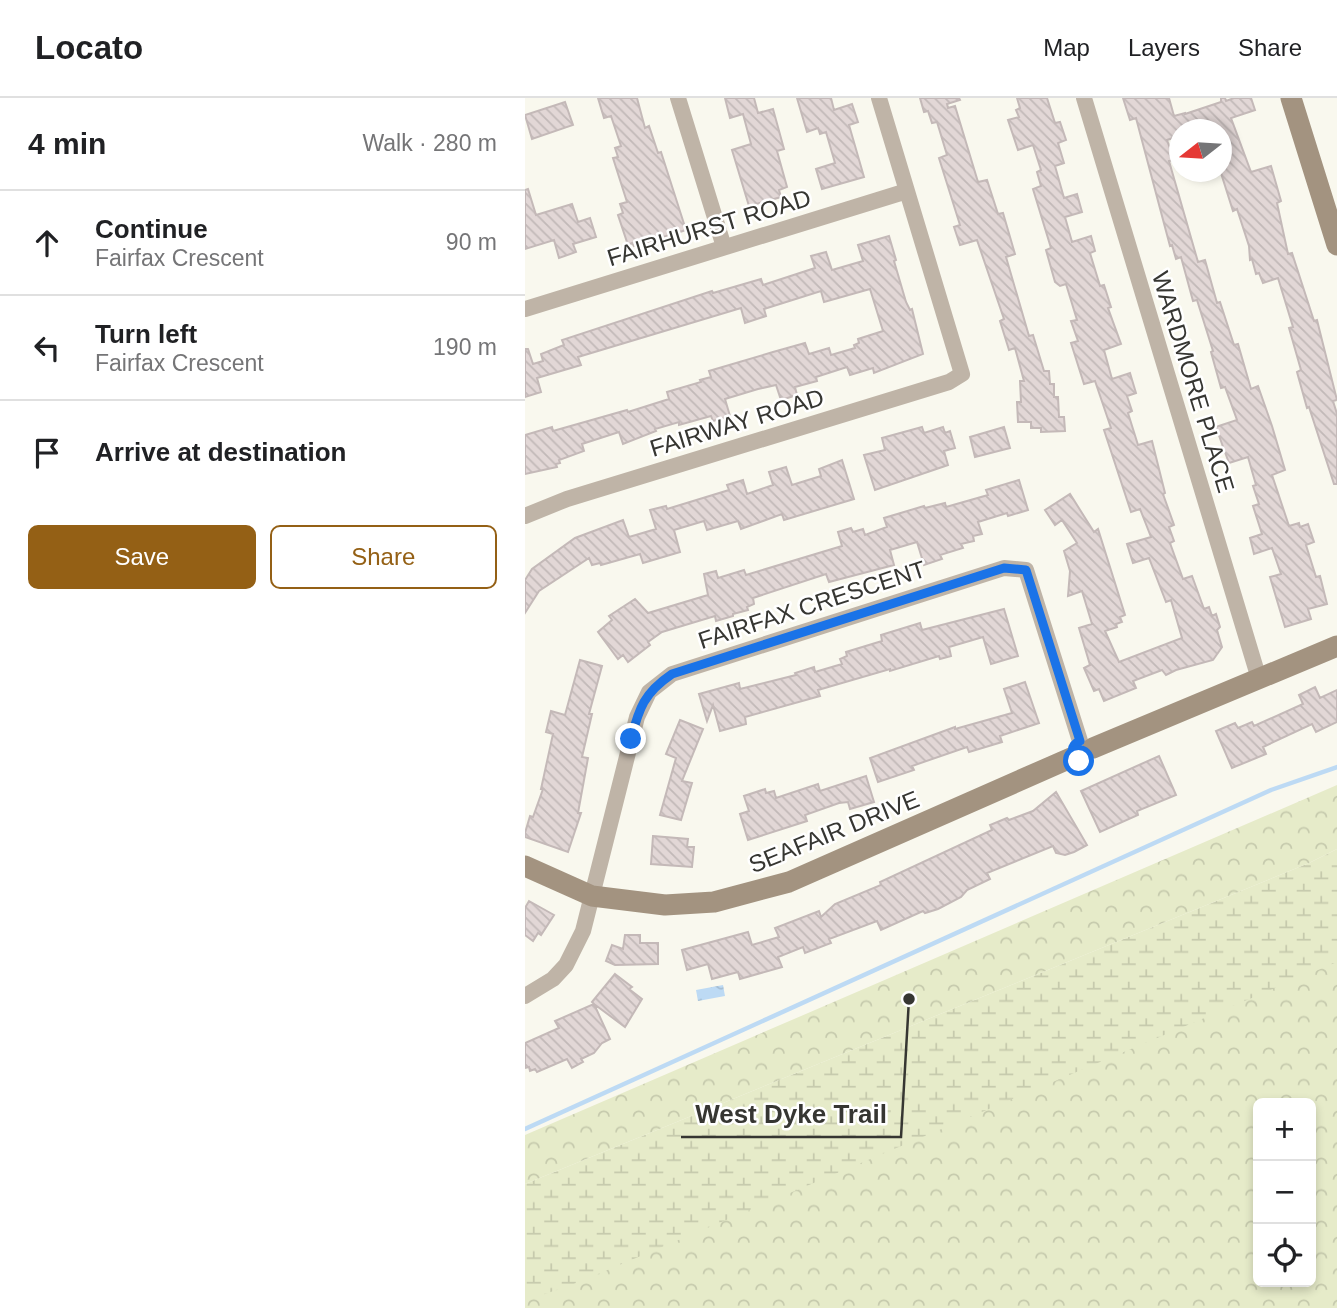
<!DOCTYPE html>
<html lang="en">
<head>
<meta charset="utf-8">
<style>
	:root { --surface:#fff; --page:#f2f2f2; --text:#202124; --muted:#757577; --line:#e0e0e0; --accent:#946015 }
	body { margin:0; font-family:Helvetica,sans-serif; background:var(--page); color:var(--text) }
	.controls { position:absolute; right:21px; bottom:21px; display:grid; overflow:hidden; border-radius:10px; box-shadow:0 4px 10px #0003 }
	.controls button { width:63px; height:63px; display:grid; place-items:center; padding:0; border:0; border-bottom:2px solid var(--line); background:var(--surface); color:var(--text); font:35px sans-serif }
	.compass { position:absolute; left:644px; top:21px; width:63px; height:63px; border-radius:50%; background:var(--surface); box-shadow:0 4px 10px #0003; rotate:253deg }
	.stop { position:absolute; width:21px; height:21px; margin:-16px; border:5px solid #1a73e8; border-radius:50%; background:#fff }
	.stop.end { background:#1a73e8; border-color:#fff; box-shadow:0 2px 7px #0008 }
	.list { margin:0; padding:0; list-style:none }
	h2 { display:flex; justify-content:space-between; align-items:center; height:91px; margin:0; padding:0 28px; font-size:30px }
	h2 small { font-size:23px; font-weight:400; color:var(--muted) }
	.list li { display:grid; grid-template-columns:46px 1fr auto; gap:21px; align-items:center; box-sizing:border-box; height:105px; padding:0 28px; border-top:2px solid var(--line) }
	.list b { display:block; font-size:26px; white-space:nowrap }
	.list p { margin:0; font-size:23px; white-space:nowrap; color:var(--muted) }
	.list em { font-size:23px; font-style:normal; color:var(--muted) }
	.actions { display:flex; gap:14px; padding:21px 28px }
	.actions a { flex:1; padding:16px 0; border:2px solid var(--accent); border-radius:10px; text-align:center; font-size:24px; color:var(--accent) }
	.actions .main { background:var(--accent); color:#fff }
	.icon { flex:none; width:38px; height:38px; fill:none; stroke:currentColor; stroke-width:2; stroke-linecap:round; stroke-linejoin:round }
	.map { position:relative; flex:none; width:812px; height:1210px; overflow:hidden }
	header { display:flex; align-items:center; gap:42px; box-sizing:border-box; height:98px; padding:0 35px; background:var(--surface); border-bottom:2px solid var(--line) }
	header strong { font-size:33px }
	nav { display:flex; gap:38px; margin-inline-start:auto; font-size:24px }
	main { display:flex }
	aside { flex:1; background:var(--surface) }
	.map>svg:first-child { display:block }
</style>
</head>
<body>
<header>
<strong>Locato</strong>
<nav><a>Map</a><a>Layers</a><a>Share</a></nav>
</header>
<main>
<aside>
<h2>4 min<small>Walk · 280 m</small></h2>
<ul class="list">
<li><svg class="icon" aria-label="ahead" viewBox="0 0 24 24"><path d="M12 20V5M6 11l6-6 6 6"/></svg><div><b>Continue</b><p>Fairfax Crescent</p></div><em>90 m</em></li>
<li><svg class="icon" aria-label="left" viewBox="0 0 24 24"><path d="M17 20v-9H6M10 6l-5 5 5 5"/></svg><div><b>Turn left</b><p>Fairfax Crescent</p></div><em>190 m</em></li>
<li><svg class="icon" aria-label="arrive" viewBox="0 0 24 24"><path d="M6 21V4h12l-3 4 3 4H6"/></svg><div><b>Arrive at destination</b></div></li>
</ul>
<div class="actions"><a class="main">Save</a><a>Share</a></div>
</aside>
<div class="map">
<svg width="812" height="1210" viewBox="0 0 812 1210">
	<defs>
		<pattern id="wetland-marsh" width="20" height="14" patternUnits="userSpaceOnUse" patternTransform="scale(1.75)"><rect width="20" height="14" fill="#e6ebc9"/><path d="M1 5h8M5 5V1M11 12h8M15 12V8" fill="none" stroke="#c6caad"/></pattern>
		<pattern id="park-crowns" width="20" height="18" patternUnits="userSpaceOnUse" patternTransform="scale(1.75)"><rect width="20" height="18" fill="#e6ebc9"/><path d="M2 6a3 3 0 1 1 6 0M12 15a3 3 0 1 1 6 0" fill="none" stroke="#c6caad"/></pattern>
		<pattern id="water-ripples" width="26" height="14" patternUnits="userSpaceOnUse" patternTransform="scale(1.75)"><rect width="26" height="14" fill="#bddaf4"/><path d="M2 4q2-2 4 0t4 0M15 11q2-2 4 0t4 0" fill="none" stroke="#a3bcd2"/></pattern>
		<pattern id="building-back-hatch" width="6" height="6" patternUnits="userSpaceOnUse" patternTransform="scale(1.75)"><rect width="6" height="6" fill="#e2d7d6"/><path d="M-1 5l2 2M0 0l6 6M5-1l2 2" fill="none" stroke="#c2b9b8"/></pattern>
	</defs>
	<rect width="100%" height="100%" fill="#f9f8ee"/>
	<path fill="url(#wetland-marsh)" fill-rule="evenodd" d="M812 751V1210H0V1086L784 765ZM733 1005H786V1184H733Z"/>
	<path fill="url(#park-crowns)" fill-rule="evenodd" d="M812 687V751L784 765 0 1086V1037Z
		M812 864V1210H0V1203L54 1184ZM733 1005H786V1184H733Z"/>
	<path fill="url(#water-ripples)" d="M198 887 200 898 173 903 171 892Z"/>
	<g fill="none" stroke-linecap="round" stroke-linejoin="round">
		<path stroke="#bddaf4" stroke-width="4.5" d="M0 1031 746 692 812 669"/>
	</g>
	<path fill="url(#building-back-hatch)" stroke="#c4b9b8" stroke-width="2" d="M73 0H112L120 30 124 28 133 55 136 54 161 132 109 148 107 145 103 147 93 117 98 115 95 106 102 104 88 60 93 59 90 50 96 48 86 18 79 20Z
		M200 0H229L233 15 248 11 259 51 252 53 262 89 254 92 256 99 224 108 207 52 226 46 218 16 205 20Z
		M272 0H306L309 12 327 6 333 24 324 27 339 79 297 91 291 71 310 65 301 34 295 36 293 30 282 34Z
		M395 0H434L435 2 422 6 423 10 430 8 453 84 462 82 473 116 478 115 490 156 481 159 504 238 508 237 519 273H524L525 286H529V299H533L534 319H539L540 333 516 334V330H506V324H493L492 304H496L495 283H499L490 250 484 252 475 223 479 221 452 142 435 147 429 129 435 127 414 60 422 57 412 24 407 25 403 13 399 14Z
		M492 0H522L530 25 535 24 541 42 533 45 539 65 530 68 539 100 552 96 557 114 540 119 547 144 566 138 570 153 565 155 575 188 579 187 586 209 583 210 596 246 579 252 587 281 605 275 611 295 602 298 607 313 603 315 613 347 627 343 640 395 638 396 649 427 644 429 649 443 645 445 658 481 667 478 679 511 684 509 687 518 691 516 695 529 692 532 697 549 688 562 651 572 641 577 637 572 608 583 611 590 579 603 574 591 569 593 559 570 565 567 554 530 567 526 557 493 543 498 545 473 539 453 552 445 537 422 530 427 520 412 545 396 569 434 573 431 600 517 595 519 597 524 591 526 592 529 580 533 594 564 657 540 646 502 641 504 624 460 608 465 602 446 626 439 615 411 606 414 579 332 586 330 570 283 559 286 546 245 553 243 546 223 552 222 541 186 535 188 530 184 521 152 526 150 508 91 516 88 512 74 516 72 508 47 493 52 483 22 494 19 491 12 495 10Z
		M598 0H644L649 18 660 15V16L696 4V0H700L701 3 709 0H726L730 12 706 20 726 74 746 68 756 103 752 105 763 156 767 155 789 223 792 222 812 302 808 303 812 316V386H809L784 309 782 310 772 274 776 272 764 230 768 229 753 180 738 185 734 175 731 176 727 161 725 162 724 148 712 111 708 113 696 75V32H654V38L642 42 649 62 644 63 673 164 680 162 692 205 695 204 709 247 713 246 726 291 733 288 747 328 760 372 747 377 764 428 774 425 775 429 783 426 789 444 781 447 791 479 795 478 802 506 783 511 786 521 760 529 745 479 756 476 747 450 729 456 725 440 737 436 728 408 734 406 728 388 731 387 723 359 704 365 697 346 691 329 712 322 700 289 696 290 686 254 688 253 672 202 668 203 656 159 651 161 647 147 645 148 611 20 605 22Z
		M40 4 48 27 7 41 0 17Z
		M3 91 11 117 47 106 53 124 65 120 71 139 48 146 51 154 34 160 29 142 0 151V92Z
		M364 138 371 162 369 163 381 204 385 212 387 211 398 256 349 275 348 270 325 277 322 269 291 279 292 283 270 289 272 297 256 302 251 287 233 291 200 301 205 318 188 323 186 318 154 327V324L130 331 131 333 98 346 94 334 57 346 59 353 34 362 35 365 31 366 32 369 0 376V337L27 329 28 333 102 312 103 314 144 301 142 294 176 284 175 282 186 279 184 273 248 254 280 245 284 256 304 250 306 257 330 250 329 247 334 245 333 241 358 233 345 191 299 204 296 193 239 211 241 218 220 225 216 210 53 259 56 267 12 280 16 294 0 299V251H3L8 266 18 263 16 256 39 247 37 242 187 193 188 195 236 181 238 187 290 170 286 158 301 154 307 172 338 163 333 147Z
		M397 329 399 335 418 329 420 335 425 333 430 350 419 353 423 367 350 392 339 357 360 352 357 340Z
		M479 329 485 350 450 359 445 339Z
		M317 362 329 401 259 422 257 416 216 431 213 423 182 432 179 423 149 432 155 454 118 465 115 456 76 467 75 465 67 467 64 460 14 493 0 515V482L7 471 50 440 98 422 104 439 131 431 125 412 141 408 142 411 204 392 202 387 218 382 222 396 248 387 244 374 261 369 267 387 296 378 294 371Z
		M494 382 503 412 483 418 482 415 453 424 457 436 448 438 449 443 436 446 438 450 415 457 417 461 399 467 392 444 365 452 369 467 304 484 301 476 228 500 229 506 222 509 223 512 208 516V518L191 523 190 518 137 534 123 544 125 547 103 564 98 557 93 561 73 534 87 522 84 518 110 501 123 515 183 497 179 476 191 473 193 480 219 472 221 477 317 448 313 434 326 430 328 434 338 431 340 437 362 429 359 420 399 408 400 410 420 405 421 409 463 397 461 392Z
		M479 511 493 558 466 566 458 539 424 549 426 558 415 561 414 558 365 573V571L293 592 295 598 220 619 221 626 195 633 188 607 182 623 174 596 214 585 215 591 271 577 270 575 289 569 290 574 317 566 315 561 322 558 321 554 357 543 356 537 395 525 397 532Z
		M55 562 77 568 64 616H67L57 659 63 660 53 715H56L43 754 0 739V735L5 718 8 719 18 691H16L28 636 21 634 26 613 40 617Z
		M500 584 514 625 475 638 477 644 444 654 442 649 387 668 389 672 353 684 345 660 430 629V631L487 615 479 591Z
		M790 589 795 600 812 592V624L791 634 787 626 738 649 741 656 707 670 691 633 710 625 713 630 727 624 729 628 778 606 774 597Z
		M155 622 178 631 157 683 167 685 156 722 135 717 151 660 141 656Z
		M634 658 651 697 612 713 613 717 575 734 556 693Z
		M341 678 349 704 325 711 323 704 314 705 280 717 282 723 223 742 215 716 224 713 219 698 240 691 241 695 249 693 251 700 293 686 295 693Z
		M531 694 562 747 549 754 540 757 531 755 528 748 462 775 465 781 442 792 436 799 413 811 400 815 398 813 356 832 352 823 304 841 306 845 280 855 278 849 253 859 257 869 215 881 213 874 187 881 183 866 162 872 157 852 223 834 227 847 254 839 250 830 294 813 296 819 310 806 356 787 355 784 467 732 465 727 482 720 484 722 508 713Z
		M128 738 163 741 162 749H169L167 769 126 766Z
		M4 803 29 817 16 837 13 835 8 843 0 837V810Z
		M100 837H115V845H133V866L90 867 81 863 87 847 98 851Z
		M90 876 107 889 104 891 117 901 100 929 69 906 85 941 77 945 69 955 56 961 58 964 47 970 42 961 12 974 10 971 5 973 4 969 0 970V945L34 930 30 923 69 906 67 904Z"/>
	<g fill="none" stroke-linecap="round" stroke-linejoin="round">
		<path stroke="#bfb4a7" stroke-width="16" d="M153 0 199 149
			M559 0 734 581
			M0 211 382 93
			M0 418 42 401 424 284 437 276 354 0
			M0 898 28 881 41 867 58 833 112 619 124 594 147 576 479 470 501 472 555 643"/>
		<path stroke="#a39380" stroke-width="21" d="M766 0 812 147
			M568 650 812 548
			M0 768 67 798 140 807 189 804 264 784 548 659"/>
	</g>
	<g fill="none" stroke-linecap="round" stroke-linejoin="round">
		<path stroke="#1a73e8" stroke-width="9" d="M106 641C114 610 119 595 147 576L479 470 501 472 555 643C545 647 545 657 554 663"/>
	</g>
	<g text-anchor="middle" stroke-width="5" stroke-linejoin="round" paint-order="stroke">
		<g font-size="24" fill="#363632" stroke="#fff">
			<text transform="translate(184 130) rotate(-17)" y="8">FAIRHURST ROAD</text>
			<text transform="translate(668 284) rotate(73)" y="8">WARDMORE PLACE</text>
			<text transform="translate(212 325) rotate(-17)" y="8">FAIRWAY ROAD</text>
			<text transform="translate(287 507) rotate(-18)" y="8">FAIRFAX CRESCENT</text>
			<text transform="translate(309 734) rotate(-22)" y="8">SEAFAIR DRIVE</text>
		</g>
	</g>
	<path fill="none" stroke="#363632" stroke-width="2.5" d="M384 901L376 1039H156"/>
	<circle fill="#363632" stroke="#fff" stroke-width="2.5" cx="384" cy="901" r="7"/>
	<g font-size="26" text-anchor="middle" font-weight="bold" fill="#363632" stroke="#fff" stroke-width="5" stroke-linejoin="round" paint-order="stroke">
		<text x="266" y="1025">West Dyke Trail</text>
	</g>
</svg>
<div class="controls">
<button>+</button>
<button>−</button>
<button><svg class="icon" aria-label="locate" viewBox="0 0 24 24"><circle cx="12" cy="12" r="6"/><path d="M12 2v4M12 18v4M2 12h4M18 12h4"/></svg></button>
</div>
<svg class="compass" viewBox="-18 -18 36 36"><path d="M0-13l5 13h-10z" fill="#e53935"/><path d="M0 13l5-13h-10z" fill="#757577"/></svg>
<div class="stop" style="left:554px;top:663px"></div>
<div class="stop end" style="left:106px;top:641px"></div>
</div>
</main>
</body>
</html>
